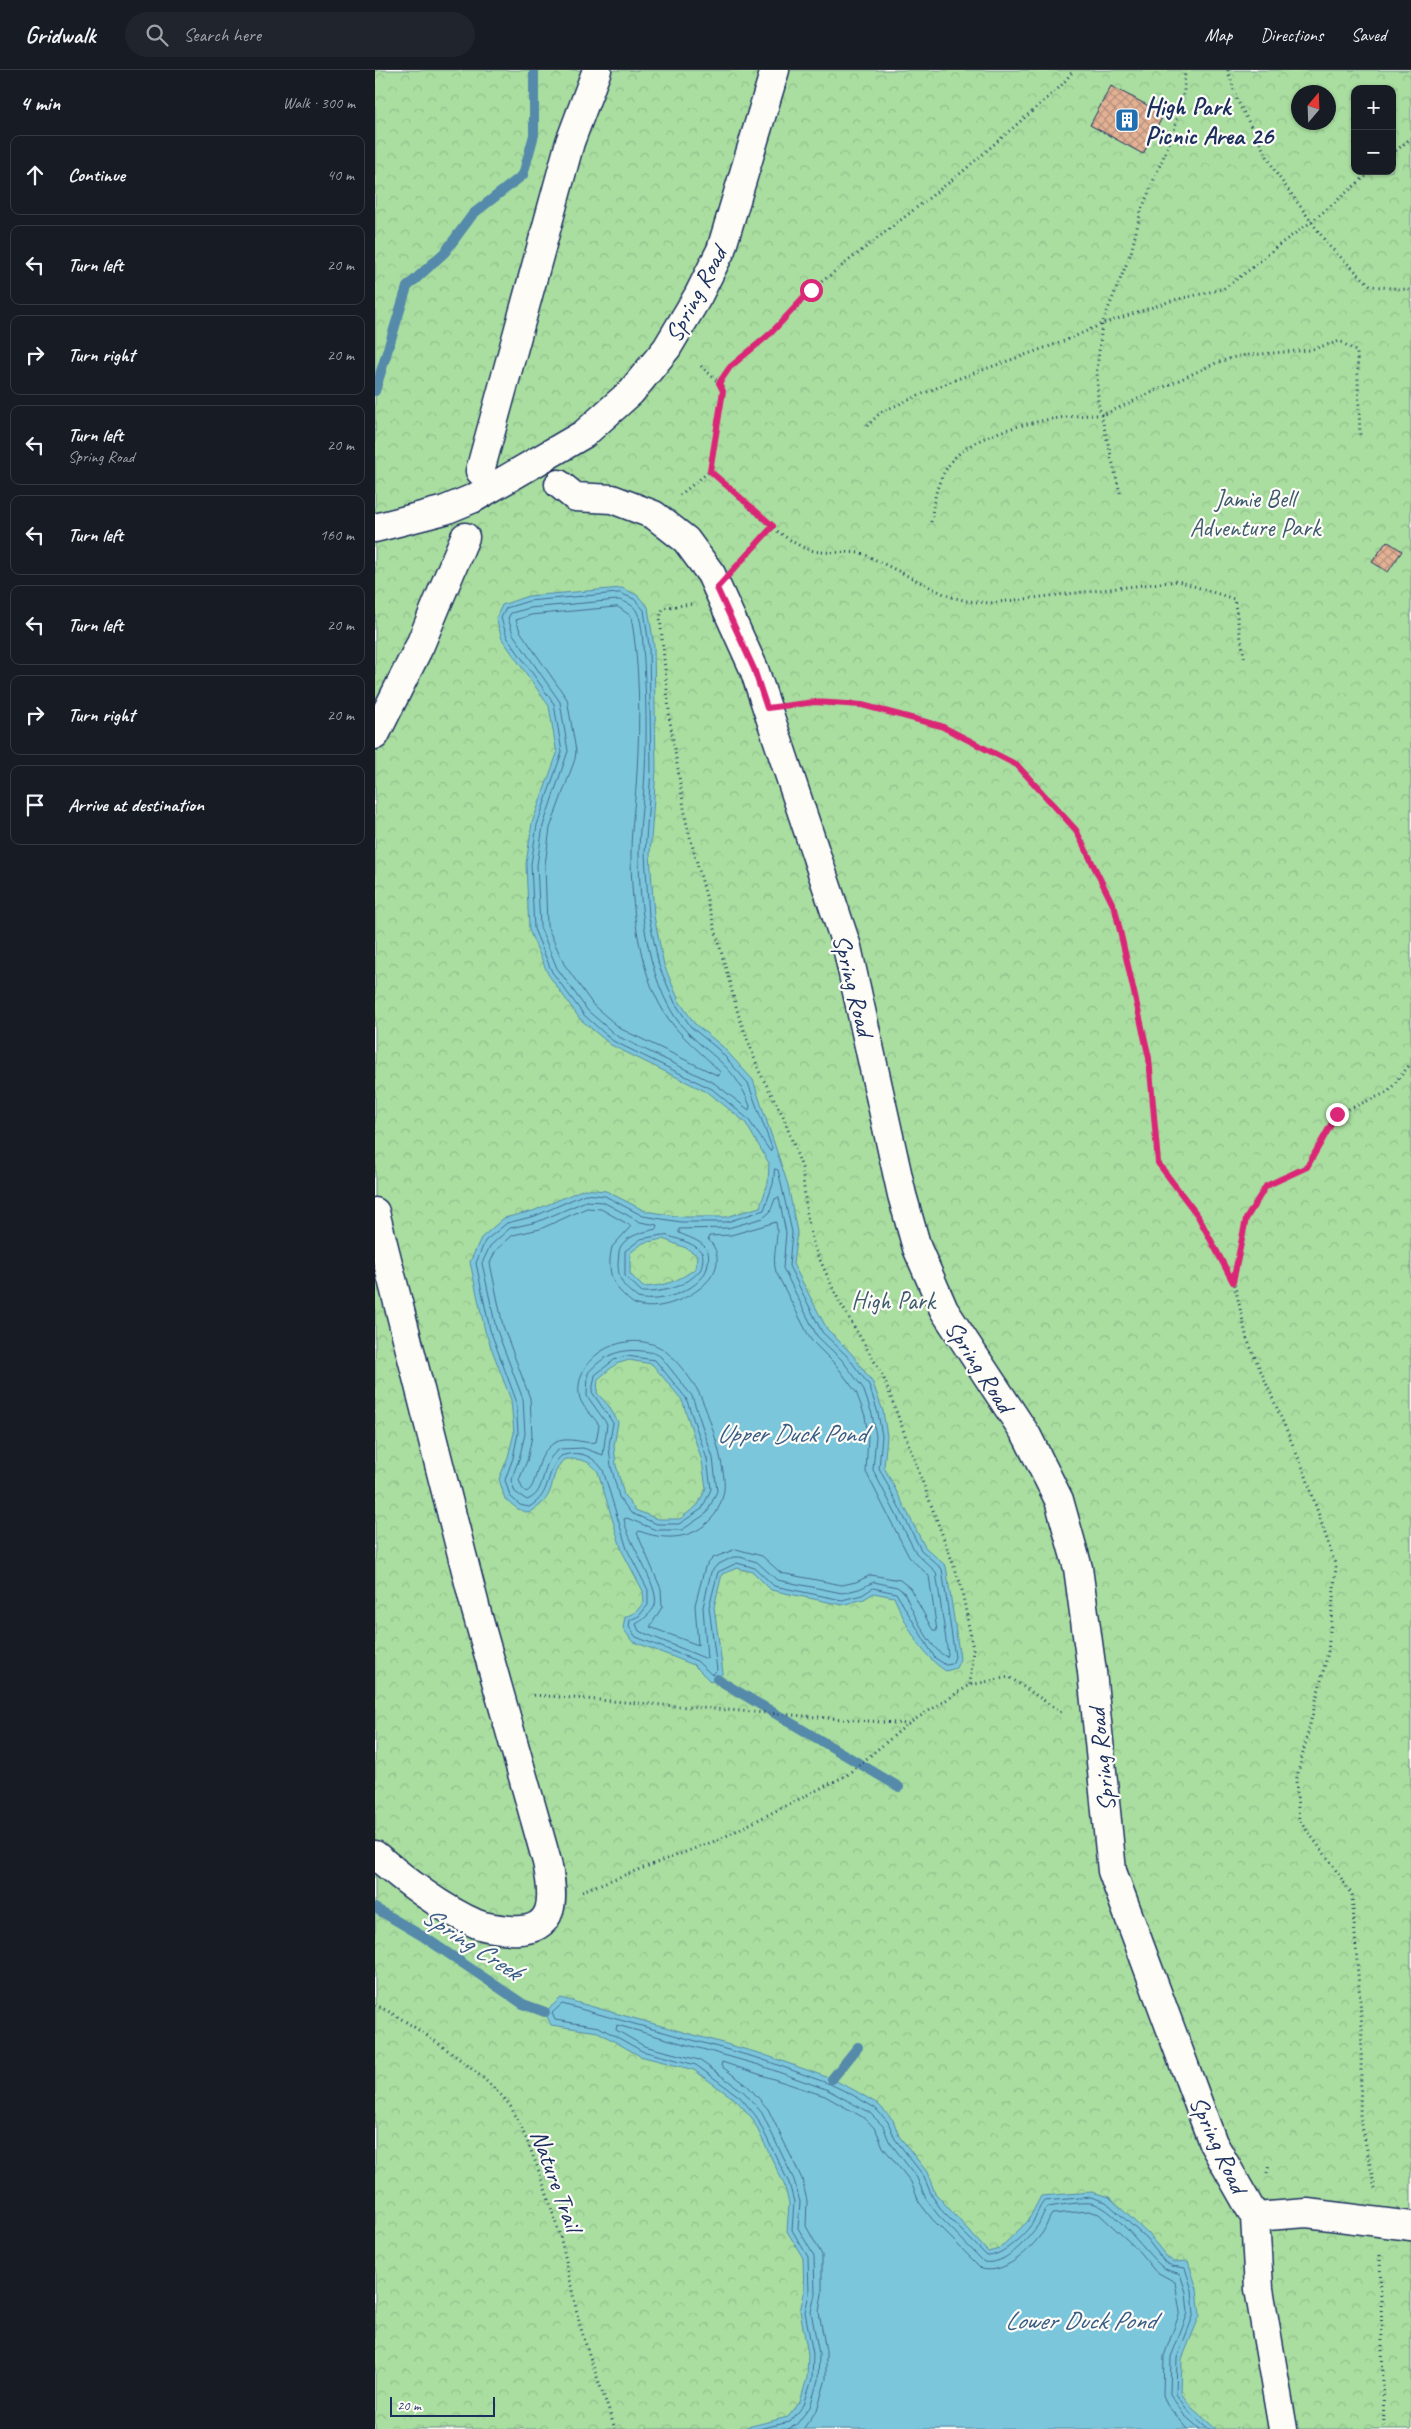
<!DOCTYPE html>
<html lang="en">
<head>
<meta charset="utf-8">
<style>
	:root { --surface:#171b24; --page:#20242c; --text:#f1f3f6; --muted:#9ea1a6; --line:#363941 }
	body { margin:0; font-family:Caveat,sans-serif; background:var(--page); color:var(--text) }
	.controls { position:absolute; right:15px; top:15px; display:grid; overflow:hidden; border-radius:10px; box-shadow:0 1px 4px #0004 }
	.controls button { width:45px; height:45px; display:grid; place-items:center; padding:0; border:0; border-bottom:1px solid var(--line); background:var(--surface); color:var(--text); font:25px sans-serif }
	.compass { position:absolute; left:916px; top:15px; width:45px; height:45px; border-radius:50%; background:var(--surface); box-shadow:0 1px 4px #0004; rotate:19deg }
	.scale { position:absolute; left:15px; bottom:12px; width:105px; box-sizing:border-box; padding-left:5px; border:2px solid #1b2f5e; border-top:0; font-size:14px; line-height:18px; white-space:nowrap; color:#1b2f5e; -webkit-text-stroke:4px #fdfcf7; paint-order:stroke }
	.stop { position:absolute; width:15px; height:15px; margin:-11px; border:4px solid #db2777; border-radius:50%; background:#fff }
	.stop.end { background:#db2777; border-color:#fff; box-shadow:0 1px 5px #0008 }
	.list { margin:0; padding:0; list-style:none }
	h2 { display:flex; justify-content:space-between; align-items:center; height:65px; margin:0; padding:0 20px; font-size:21px }
	h2 small { font-size:16px; font-weight:400; color:var(--muted) }
	.list li { display:grid; grid-template-columns:32px 1fr auto; gap:15px; align-items:center; box-sizing:border-box; height:80px; margin:0 10px 10px; padding:0 10px; border:1px solid var(--line); border-radius:10px }
	.list b { display:block; font-size:19px; white-space:nowrap }
	.list p { margin:0; font-size:16px; white-space:nowrap; color:var(--muted) }
	.list em { font-size:16px; font-style:normal; color:var(--muted) }
	.icon { flex:none; width:28px; height:28px; fill:none; stroke:currentColor; stroke-width:2; stroke-linecap:round; stroke-linejoin:round }
	.map { position:relative; flex:none; width:1036px; height:2359px; overflow:hidden }
	header { display:flex; align-items:center; gap:30px; box-sizing:border-box; height:70px; padding:0 25px; background:var(--surface); border-bottom:1px solid var(--line) }
	header strong { font-size:24px }
	nav { display:flex; gap:28px; margin-inline-start:auto; font-size:18px }
	.search { width:350px; height:45px; background:var(--page); display:flex; align-items:center; gap:12px; box-sizing:border-box; padding:0 18px; border-radius:28px; color:var(--muted); font-size:19px }
	main { display:flex }
	aside { flex:1; background:var(--surface) }
	.map>svg:first-child { display:block }
</style>
</head>
<body>
<header>
<strong>Gridwalk</strong>
<div class="search"><svg class="icon" aria-label="search" viewBox="0 0 24 24"><circle cx="10" cy="10" r="6"/><path d="M15 15l6 6"/></svg>Search here</div>
<nav><a>Map</a><a>Directions</a><a>Saved</a></nav>
</header>
<main>
<aside>
<h2>4 min<small>Walk · 300 m</small></h2>
<ul class="list">
<li><svg class="icon" aria-label="ahead" viewBox="0 0 24 24"><path d="M12 20V5M6 11l6-6 6 6"/></svg><div><b>Continue</b></div><em>40 m</em></li>
<li><svg class="icon" aria-label="left" viewBox="0 0 24 24"><path d="M17 20v-9H6M10 6l-5 5 5 5"/></svg><div><b>Turn left</b></div><em>20 m</em></li>
<li><svg class="icon" aria-label="right" viewBox="0 0 24 24"><path d="M7 20v-9h11M14 6l5 5-5 5"/></svg><div><b>Turn right</b></div><em>20 m</em></li>
<li><svg class="icon" aria-label="left" viewBox="0 0 24 24"><path d="M17 20v-9H6M10 6l-5 5 5 5"/></svg><div><b>Turn left</b><p>Spring Road</p></div><em>20 m</em></li>
<li><svg class="icon" aria-label="left" viewBox="0 0 24 24"><path d="M17 20v-9H6M10 6l-5 5 5 5"/></svg><div><b>Turn left</b></div><em>160 m</em></li>
<li><svg class="icon" aria-label="left" viewBox="0 0 24 24"><path d="M17 20v-9H6M10 6l-5 5 5 5"/></svg><div><b>Turn left</b></div><em>20 m</em></li>
<li><svg class="icon" aria-label="right" viewBox="0 0 24 24"><path d="M7 20v-9h11M14 6l5 5-5 5"/></svg><div><b>Turn right</b></div><em>20 m</em></li>
<li><svg class="icon" aria-label="arrive" viewBox="0 0 24 24"><path d="M6 21V4h12l-3 4 3 4H6"/></svg><div><b>Arrive at destination</b></div></li>
</ul>
</aside>
<div class="map">
<svg width="1036" height="2359" viewBox="0 0 1036 2359">
	<defs>
		<pattern id="park-crowns" width="20" height="18" patternUnits="userSpaceOnUse" patternTransform="scale(1.25)"><rect width="20" height="18" fill="#a9dea0"/><path d="M2 6a3 3 0 1 1 6 0M12 15a3 3 0 1 1 6 0" fill="none" stroke="#91bf8c"/></pattern>
		<pattern id="building-cross-hatch" width="8" height="8" patternUnits="userSpaceOnUse" patternTransform="scale(1.25)"><rect width="8" height="8" fill="#e3b194"/><path d="M0 0l8 8M0 8l8-8" fill="none" stroke="#b7907c"/></pattern>
	</defs>
	<rect width="100%" height="100%" fill="#fdfcf7"/>
	<filter id="ink" filterUnits="userSpaceOnUse"><feTurbulence type="fractalNoise" baseFrequency=".02" numOctaves="2"/><feDisplacementMap in="SourceGraphic" scale="10" xChannelSelector="R" yChannelSelector="G"/><feConvolveMatrix kernelMatrix="1 2 1 2 8 2 1 2 1" color-interpolation-filters="sRGB"/></filter>
	<g filter="url(#ink)">
		<path fill="url(#park-crowns)" stroke="#62867f" fill-rule="evenodd" d="M0 0H1036V2359H0ZM980 19H1017V101H980ZM924 22H954V52H924Z"/>
		<path fill="#7cc6dc" stroke="#558aaa" fill-rule="evenodd" d="M247 518 262 525 273 537 279 576 281 700 275 784 279 846 289 895 304 931 320 954 347 976 378 1010 413 1115 422 1162 418 1194 452 1259 476 1283 498 1313 508 1341 512 1366 509 1397 550 1477 571 1496 585 1589 581 1598 571 1601C545 1585 531 1554 519 1527L499 1523 489 1529 467 1535 396 1520 378 1502 362 1498 347 1504 339 1537 348 1603 336 1612 319 1595 257 1571 248 1558 250 1547 261 1542 269 1532 268 1521 247 1481 223 1402C214 1389 204 1389 189 1389 170 1410 186 1424 154 1443L143 1439 130 1429 124 1409 133 1387 139 1363 136 1330 110 1261 95 1192 106 1168 129 1148 158 1141 209 1119 231 1121 270 1141 307 1147H351L385 1137 393 1113 394 1093 370 1052 334 1023 236 975 205 949 173 904 154 860 151 794 157 753 182 684 174 636 127 569 121 548 127 535 153 526ZM288 1169 311 1178 322 1185 321 1198C304 1211 290 1216 268 1217L255 1204V1183L268 1173ZM254 1290 277 1294 307 1330 327 1391 331 1418 323 1435 305 1449H283L260 1440 249 1425 241 1395 239 1376 243 1352 233 1335 222 1323 223 1309 241 1294Z
			M186 1928 387 1984 457 2009 479 2020 503 2034 518 2050 524 2066 552 2102 560 2123 613 2182 624 2179 653 2151 666 2126 717 2122 734 2127 774 2165 792 2187 799 2192 813 2191 822 2219 825 2245 807 2289 806 2323 817 2338 841 2359H364L413 2347 425 2332 432 2308 433 2284 425 2241 429 2224 428 2188 412 2161 414 2133 409 2114 377 2048 362 2031 319 2000 265 1986 223 1962 176 1955 170 1942Z"/>
		<g fill="none" stroke-linecap="round" stroke-linejoin="round">
			<path stroke="#426b90" stroke-width="1" d="M245 523 259 529 269 540 274 576 276 700 270 784 274 847 284 896 300 933 316 957 344 980 373 1013 397 1078 395 1081 373 1049 337 1019 238 971 209 945 177 902 159 859 156 794 162 755 187 682 179 634 132 567 126 548 131 538 154 531Z
				M244 530C251 532 259 535 262 542 268 552 268 579 269 591 271 627 272 664 270 701 269 728 264 756 264 784 264 837 273 923 313 963 340 989 361 998 375 1036L374 1040 339 1013 242 966 213 941 182 898 165 857 162 795 168 756 193 681 185 632 138 564 133 548 136 543 155 538Z
				M243 537 256 546C265 596 265 650 262 701 261 728 256 756 256 784 256 832 263 900 289 942 304 967 326 981 345 1002L344 1006 246 959 219 936 189 894 172 856 170 795 175 758 200 689 201 681 192 629 145 561 141 550 156 545Z
				M400 1099 403 1100 417 1162 414 1196 447 1262 472 1286 494 1315 503 1343 507 1366 504 1398 546 1480 567 1499 580 1587 577 1594 571 1595 560 1588 521 1523 498 1518 487 1525 467 1530 399 1516 380 1498 362 1493 343 1502 334 1537 342 1600 337 1605 322 1591 261 1567 254 1557 255 1550 264 1546 273 1535V1520L252 1479 228 1400C218 1385 203 1380 186 1386 169 1403 178 1423 154 1437L145 1435 135 1426 130 1410 138 1388 143 1363 141 1330 115 1260 101 1193 110 1171 132 1153 160 1146 210 1124 230 1126 268 1146 306 1152H352L389 1140 398 1114Z
				M404 1128 411 1163 408 1198 442 1266 467 1290 488 1318 497 1344 501 1366 498 1400 541 1483 561 1502 573 1584 572 1587C555 1581 536 1538 529 1522L522 1517 499 1512 484 1519 467 1523 402 1510 382 1492 365 1487H358L342 1495 336 1502 328 1537 332 1589 264 1561 261 1554C268 1550 277 1543 280 1535 285 1516 252 1472 249 1449L252 1448 281 1460H307L332 1443 342 1421 338 1388 317 1326 286 1287C280 1282 274 1282 267 1281 245 1278 227 1286 213 1303L212 1326 232 1354 228 1385 208 1378 185 1379C163 1392 174 1422 152 1430L140 1422 136 1410 144 1389 150 1364 148 1329 121 1258 107 1193 115 1176 135 1158 162 1152 211 1131 228 1132 265 1152 282 1155 281 1159C269 1162 253 1165 246 1176 243 1181 244 1187 243 1192 243 1210 248 1217 263 1228 286 1234 331 1219 333 1193 334 1188 334 1182 331 1178 324 1170 313 1167 304 1163V1159L353 1158 388 1148 395 1142 400 1129Z
				M212 1138 226 1139 256 1156 237 1177C233 1194 234 1211 247 1223 252 1228 256 1233 262 1235 294 1246 368 1206 333 1169L334 1166 356 1165 401 1152C405 1168 396 1186 401 1202L436 1270 461 1295 481 1322 490 1346 493 1366 491 1402 534 1487 554 1506 562 1561H559L556 1557 535 1518 525 1510 496 1505 481 1512 467 1515 406 1503 387 1486 361 1479 338 1488 330 1497 320 1535 323 1575 275 1557 287 1537 286 1519 262 1463 264 1461C290 1471 318 1470 337 1448 343 1442 348 1428 349 1420 352 1400 333 1340 323 1321 318 1311 296 1283 286 1278 253 1259 200 1283 204 1324 205 1336 218 1345 224 1355L221 1372C211 1375 193 1365 179 1373 159 1385 164 1417 151 1422L147 1418 144 1410 152 1391 157 1366 155 1328 128 1256 115 1193 121 1180 138 1165 165 1159Z
				M289 1165C300 1168 321 1173 327 1183 329 1187 327 1195 326 1199 313 1216 288 1223 267 1222L250 1206V1181L266 1169Z
				M252 1286 280 1290 311 1328 332 1389 336 1419 327 1439 304 1454H282L256 1443 244 1427 236 1396 234 1376 238 1353 217 1322 220 1305 239 1290Z
				M383 2359 415 2352 429 2335 437 2309 438 2284 430 2242 434 2224 433 2187 417 2160 419 2132 414 2113 381 2046 365 2027 321 1995 267 1981 224 1957 180 1950 177 1943 187 1934 386 1989 455 2014 476 2024 500 2038 513 2052 520 2069 548 2105 557 2126 568 2142 612 2186C626 2187 651 2164 658 2152 662 2144 664 2137 669 2131L716 2127 731 2132 771 2168 789 2191 797 2196 810 2198 817 2220 819 2244 802 2288 801 2324 813 2341 834 2359
				M413 2359 421 2355 435 2337 443 2310 444 2284 436 2242 440 2224 439 2186 423 2158 425 2132 419 2110 387 2043 369 2022 324 1990 269 1976 241 1960 242 1955 384 1995 453 2020 495 2043 508 2056 514 2071 542 2108 551 2129 563 2145 609 2192C629 2196 650 2172 661 2158 666 2152 667 2143 673 2137 686 2135 702 2132 716 2133 738 2136 768 2180 785 2195 791 2201 798 2201 805 2204L811 2222 813 2243 796 2287 795 2324 809 2345 825 2359
				M428 2359 442 2340 451 2309V2281L444 2242 447 2224V2185L431 2156 432 2131 427 2109 393 2039 373 2016 346 1996 347 1992 450 2026 491 2049 501 2060 508 2077 536 2112 544 2132 557 2149 607 2199C630 2205 656 2179 668 2162 672 2156 673 2149 677 2144L714 2141 724 2144 761 2178 780 2201 800 2212 805 2242 789 2286 788 2325 792 2335 813 2359"/>
			<path stroke="#558aaa" stroke-width="10" d="M0 321 32 217 70 182 98 144 148 105 159 65V0
				M342 1609 524 1717
				M0 1838 49 1867 148 1934 170 1942
				M457 2009 483 1977"/>
		</g>
		<path fill="url(#building-cross-hatch)" stroke="#1b2f5e" d="M736 16 789 44 768 84 715 55Z
			M1012 471 1027 481 1013 502 997 492Z"/>
		<g fill="none" stroke-linecap="round" stroke-linejoin="round">
			<g stroke="#1b2f5e" stroke-width="31">
				<path id="minor" d="M105 401 195 72 222 0
					M184 414 200 427 237 429 279 445 311 470 336 504 379 599 472 877 527 1125 542 1178 569 1240 652 1366 684 1430 703 1498 717 1602 737 1801 838 2073 880 2147 884 2219 908 2359
					M0 458 70 440 99 428 209 364 256 322 292 278 323 226 346 180 400 0
					M0 665 45 575 90 467
					M0 1142 101 1540 172 1792C179 1826 183 1863 136 1860 125 1859 112 1858 102 1854 65 1838 30 1810 0 1785
					M880 2147 932 2143 1036 2156"/>
			</g>
			<path stroke="#1b2f5e" stroke-width="3" stroke-dasharray="1 4" stroke-linecap="butt" d="M853 0 862 30 901 103 954 176 996 216 1036 220
				M1017 84 1036 68
				M326 296 344 313 348 321 335 401C361 424 403 469 435 480 452 485 472 480 489 484L573 526 592 531 615 533 803 511 859 529 870 591
				M344 313 355 297 396 263 436 220 586 103 685 17 699 0
				M492 356 506 342 582 309 692 270 727 254 799 230 848 219 877 198 905 174 935 153 997 101
				M745 423 723 332 722 300 727 254 756 183 766 141 799 61 809 21 810 0
				M305 425 335 401
				M556 452C559 429 562 409 577 391 603 358 687 344 728 345L841 293 863 286 934 280 965 271 982 282 985 365
				M366 492 398 456
				M316 534 288 538 285 547 295 651 312 756 364 947 385 1003 408 1046 427 1098 432 1146 439 1177 464 1231 508 1306 586 1515 598 1579 595 1615
				M425 634 440 632 487 635 566 656 642 695 701 760 740 839 774 987 783 1093 823 1146 858 1211
				M159 1625 533 1654 595 1615 634 1607 689 1644
				M207 1821 345 1769 472 1705 533 1654
				M0 1935C29 1946 123 2013 137 2039 157 2076 176 2134 187 2174 194 2201 198 2229 205 2255 215 2291 229 2324 240 2359
				M892 2103 894 2095
				M1000 2119 985 2046 987 1957 977 1825 955 1791 924 1750 921 1711 953 1582 961 1497 930 1403 872 1269 859 1212 871 1149 891 1116 932 1097 962 1044 1013 1022 1036 993
				M1005 2185 1009 2359"/>
			<use href="#minor" stroke="#fdfcf7" stroke-width="28"/>
		</g>
	</g>
	<g fill="none" stroke-linecap="round" stroke-linejoin="round" filter="url(#ink)">
		<path stroke="#db2777" stroke-width="6" d="M436 220 396 263 355 297 344 313 348 321 335 401 398 456 342 518 379 599 392 638 440 632 487 635 566 656 642 695 701 760 740 839 774 988 783 1093 823 1146 858 1212 871 1149 891 1116 932 1097 962 1044"/>
	</g>
	<defs>
		<g id="building-square" transform="scale(1.25)"><rect x="-9" y="-9" width="18" height="18" rx="4" fill="#1f6fb2" stroke="#fdfcf7"/><path d="M-4-6H4V6H1V3H-1V6H-4ZM-2.5-4.3h1.7v1.8h-1.7ZM.8-4.3h1.7v1.8H.8ZM-2.5-1h1.7V.8h-1.7ZM.8-1h1.7V.8H.8Z" fill="#fff"/></g>
	</defs>
	<g fill-rule="evenodd">
		<use href="#building-square" x="752" y="50"/>
	</g>
	<g text-anchor="middle" stroke-width="4.5" stroke-linejoin="round" paint-order="stroke">
		<g font-size="25" font-weight="bold" fill="#1b2f5e" stroke="#fdfcf7" text-anchor="start">
			<text x="770" y="45">High Park<tspan x="770" dy="29">Picnic Area 26</tspan></text>
		</g>
		<g font-size="25" fill="#1b2f5e" stroke="#fdfcf7">
			<text transform="translate(320 224) rotate(-62)" y="9">Spring Road</text>
			<text transform="translate(479 915) rotate(76)" y="9">Spring Road</text>
			<text transform="translate(605 1296) rotate(57)" y="9">Spring Road</text>
			<text transform="translate(726 1690) rotate(-96)" y="9">Spring Road</text>
			<text transform="translate(844 2074) rotate(65)" y="9">Spring Road</text>
			<text transform="translate(182 2110) rotate(70)" y="9">Nature Trail</text>
		</g>
		<g font-size="25" fill="#3e5b6e" stroke="#fdfcf7">
			<text x="880" y="437">Jamie Bell<tspan x="880" dy="29">Adventure Park</tspan></text>
			<text x="518" y="1239">High Park</text>
		</g>
		<g font-size="26" font-style="italic" fill="#385c84" stroke="#fdfcf7">
			<text x="416" y="1372">Upper Duck Pond</text>
			<text transform="translate(97 1873) rotate(33)" y="9">Spring Creek</text>
			<text x="705" y="2259">Lower Duck Pond</text>
		</g>
	</g>
</svg>
<div class="controls">
<button>+</button>
<button>−</button>
</div>
<svg class="compass" viewBox="-18 -18 36 36"><path d="M0-13l5 13h-10z" fill="#e53935"/><path d="M0 13l5-13h-10z" fill="#9ea1a6"/></svg>
<div class="scale">20 m</div>
<div class="stop" style="left:436px;top:220px"></div>
<div class="stop end" style="left:962px;top:1044px"></div>
</div>
</main>
</body>
</html>
